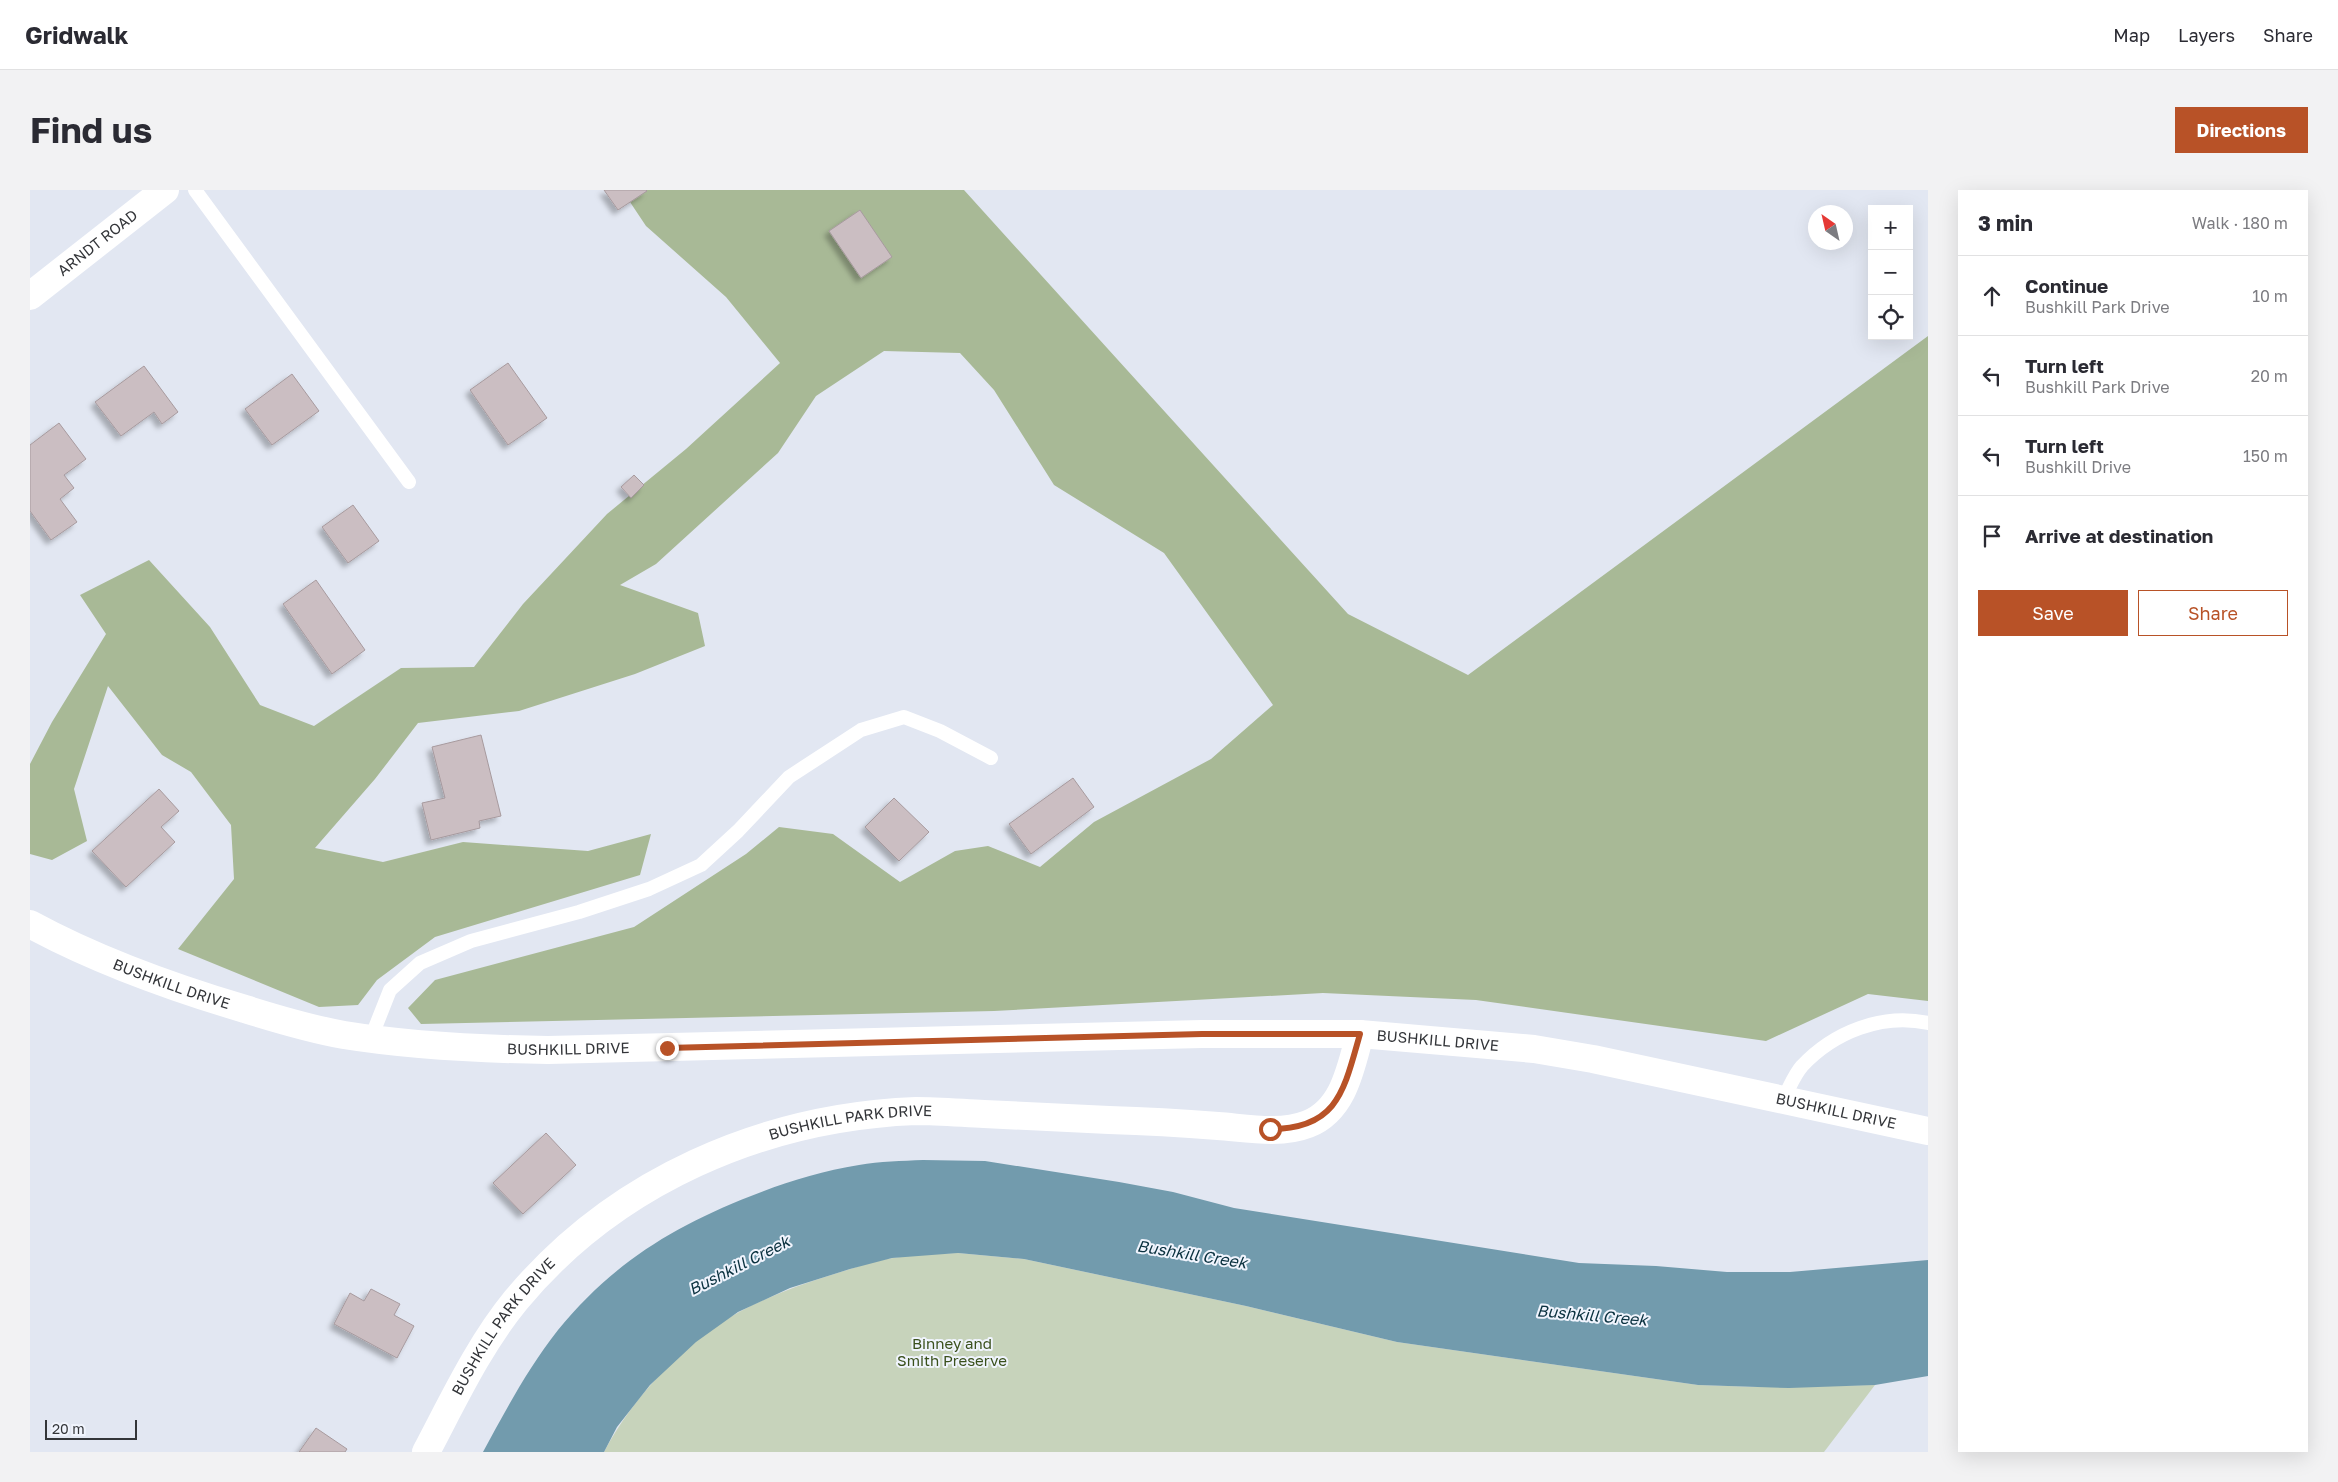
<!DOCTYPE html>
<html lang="en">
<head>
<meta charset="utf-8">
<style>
	:root { --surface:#fff; --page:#f2f2f3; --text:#2b2b33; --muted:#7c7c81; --line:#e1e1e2; --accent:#b85227 }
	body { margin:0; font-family:"Golos Text",sans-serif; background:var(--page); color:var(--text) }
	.controls { position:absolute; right:15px; top:15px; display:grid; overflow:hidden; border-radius:0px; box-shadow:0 5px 20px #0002 }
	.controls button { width:45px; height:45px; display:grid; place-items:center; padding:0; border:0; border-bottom:1px solid var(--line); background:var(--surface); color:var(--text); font:25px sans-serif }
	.compass { position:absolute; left:1778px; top:15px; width:45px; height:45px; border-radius:50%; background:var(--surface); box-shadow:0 5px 20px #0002; rotate:326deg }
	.scale { position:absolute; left:15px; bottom:12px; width:92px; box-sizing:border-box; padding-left:5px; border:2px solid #333539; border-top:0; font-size:14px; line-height:18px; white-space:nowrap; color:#333539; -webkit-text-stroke:4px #f0f4fd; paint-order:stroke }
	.stop { position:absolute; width:15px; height:15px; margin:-11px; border:4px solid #b85227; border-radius:50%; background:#fff }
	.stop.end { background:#b85227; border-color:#fff; box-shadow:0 1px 5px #0008 }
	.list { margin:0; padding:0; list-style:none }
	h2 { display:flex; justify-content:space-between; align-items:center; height:65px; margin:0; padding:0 20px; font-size:21px }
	h2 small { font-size:16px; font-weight:400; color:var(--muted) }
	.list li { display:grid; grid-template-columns:32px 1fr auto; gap:15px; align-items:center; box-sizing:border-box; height:80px; padding:0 20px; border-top:1px solid var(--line) }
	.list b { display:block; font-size:19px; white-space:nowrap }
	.list p { margin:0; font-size:16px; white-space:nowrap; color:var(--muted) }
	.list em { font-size:16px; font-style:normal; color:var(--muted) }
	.actions { display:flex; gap:10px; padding:15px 20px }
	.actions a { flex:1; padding:11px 0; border:1px solid var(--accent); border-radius:0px; text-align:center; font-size:18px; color:var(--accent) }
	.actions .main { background:var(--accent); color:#fff }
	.icon { flex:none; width:28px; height:28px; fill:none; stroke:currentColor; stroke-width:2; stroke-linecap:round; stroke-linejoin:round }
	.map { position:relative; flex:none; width:1898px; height:1262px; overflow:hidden; border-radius:0px }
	header { display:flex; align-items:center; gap:30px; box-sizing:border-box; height:70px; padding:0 25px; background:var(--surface); border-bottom:1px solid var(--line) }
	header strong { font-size:24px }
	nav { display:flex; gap:28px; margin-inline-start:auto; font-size:18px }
	.intro { display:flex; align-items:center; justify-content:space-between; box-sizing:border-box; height:120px; padding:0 30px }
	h1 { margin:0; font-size:35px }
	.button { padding:12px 22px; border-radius:0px; background:var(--accent); color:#fff; font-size:18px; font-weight:700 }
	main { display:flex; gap:30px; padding:0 30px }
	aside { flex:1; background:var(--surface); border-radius:0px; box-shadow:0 5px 20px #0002 }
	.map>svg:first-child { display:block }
</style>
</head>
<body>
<header>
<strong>Gridwalk</strong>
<nav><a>Map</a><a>Layers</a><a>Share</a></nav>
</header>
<div class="intro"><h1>Find us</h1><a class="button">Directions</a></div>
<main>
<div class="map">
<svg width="1898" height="1262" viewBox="0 0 1898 1262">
	<defs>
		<filter id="shadow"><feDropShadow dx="-4.5" dy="4.5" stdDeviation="2.5" flood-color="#0004"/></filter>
	</defs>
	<rect width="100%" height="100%" fill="#e2e7f2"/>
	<path fill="#c7d3bb" d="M928 1063 994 1069 1216 1116 1367 1152 1668 1195 1727 1197 1845 1195 1794 1262H574C603 1207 654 1152 709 1122 739 1106 769 1095 801 1085 821 1079 842 1071 863 1068 884 1064 906 1064 928 1063Z"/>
	<path fill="#a8b996" d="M592 0H934L1318 424 1438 485 1898 146V811L1838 804 1736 851 1446 810 1293 803 964 821 391 834 378 818 405 790 604 737 716 664 749 637 803 644 870 692 925 661 958 656 1010 677 1064 632 1181 569 1243 515 1134 363 1024 295 964 200 930 163 854 161 786 206 748 263 626 374 590 395 668 423 675 456 605 484 489 521 388 533 345 589 285 658 353 672 433 652 558 661 621 644 610 685 405 747 347 790 328 815 289 817 148 759 204 689 201 635 161 582 132 565 78 496 44 599 57 651 22 670 0 664V574L22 532 76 444 50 405 119 370 180 437 230 515 284 536 371 478 444 477 493 414 577 324 656 259 750 173 696 107 616 36Z"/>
	<path fill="#729bad" d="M893 970 955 971 1089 992 1143 1002 1204 1018 1549 1073 1626 1076 1697 1082H1760L1898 1070V1186L1845 1195 1759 1198 1668 1195 1367 1152 1216 1116 994 1069 928 1063 862 1068 820 1079 760 1098 708 1122 666 1152 620 1195 587 1237 574 1262H453C476 1220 498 1178 528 1140 582 1074 642 1037 721 1006 756 992 791 981 829 975 850 971 872 971 893 970Z"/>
	<path fill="#cbbec2" stroke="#a79a9e" filter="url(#shadow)" d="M574 0H616L617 1 588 20Z
		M830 20 862 67 831 88 799 41Z
		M478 173 517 228 478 255 440 200Z
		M114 176 148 222 132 234 124 222 91 246 65 212Z
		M262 184 289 221 242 255 215 219Z
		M29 233 56 269 34 285 44 298 30 309 47 332 21 350 0 321V255Z
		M604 285 614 295 601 308 591 297Z
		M323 315 349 351 318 373 292 337Z
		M286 390 335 460 302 484 253 414Z
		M451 545 471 626 449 631 450 638 401 650 392 613 415 608 402 557Z
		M1043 588 1064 617 1001 664 979 634Z
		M129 599 149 621 131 637 145 652 96 697 62 661Z
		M864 608 899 642 869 671 835 637Z
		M516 943 546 975 493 1024 463 993Z
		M341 1099 370 1114 364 1125 384 1136 367 1168 304 1134 320 1103 334 1111Z
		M286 1238 317 1259 315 1262H269Z"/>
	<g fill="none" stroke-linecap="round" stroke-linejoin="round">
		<path stroke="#fff" stroke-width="14" d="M165 0 379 292
			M341 848 360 800 390 773 441 751 549 722 619 699 671 675 708 641 759 587 831 540 874 527 910 541 961 568
			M1753 909C1759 899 1764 885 1772 876 1804 842 1852 823 1898 833"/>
		<path stroke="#fff" stroke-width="28" id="s1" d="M396 1262C423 1211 449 1155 486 1110 585 991 733 927 886 921 908 921 932 923 954 924 996 926 1038 928 1079 930 1115 931 1151 933 1188 936 1216 938 1250 945 1278 934 1314 920 1321 877 1330 844"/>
		<path stroke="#fff" stroke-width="28" id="s2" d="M0 106 135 0"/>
		<path stroke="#fff" stroke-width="28" id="s3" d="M0 734C68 771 141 797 215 819 247 829 281 839 314 845 382 856 450 859 518 860L1172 844H1330L1504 859 1563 869 1898 941"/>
	</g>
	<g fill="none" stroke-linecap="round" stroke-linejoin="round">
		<path stroke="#b85227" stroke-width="6" d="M637 858 1172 844H1330C1314 900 1308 939 1240 939"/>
	</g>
	<g text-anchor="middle" stroke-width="4" stroke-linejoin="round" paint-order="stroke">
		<g font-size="15" fill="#333539" stroke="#f0f4fd">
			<text dy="5" stroke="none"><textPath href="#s2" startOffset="86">ARNDT ROAD</textPath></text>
			<text dy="5" stroke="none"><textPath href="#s3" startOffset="154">BUSHKILL DRIVE</textPath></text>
			<text dy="5" stroke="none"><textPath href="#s3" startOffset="1429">BUSHKILL DRIVE</textPath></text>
			<text dy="5" stroke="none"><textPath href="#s3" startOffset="559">BUSHKILL DRIVE</textPath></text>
			<text dy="5" stroke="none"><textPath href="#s3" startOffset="1834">BUSHKILL DRIVE</textPath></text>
			<text dy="5" stroke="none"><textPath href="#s1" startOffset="566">BUSHKILL PARK DRIVE</textPath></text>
			<text dy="5" stroke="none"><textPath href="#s1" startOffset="148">BUSHKILL PARK DRIVE</textPath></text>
		</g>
		<g font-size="15" fill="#3a501c" stroke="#f0f4fd">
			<text x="922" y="1159">Binney and<tspan x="922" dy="17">Smith Preserve</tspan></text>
		</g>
		<g font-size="16" font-style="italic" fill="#0a313f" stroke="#f0f4fd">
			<text transform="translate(1162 1064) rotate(9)" y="6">Bushkill Creek</text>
			<text transform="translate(709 1075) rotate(-27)" y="6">Bushkill Creek</text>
			<text transform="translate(1562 1125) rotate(5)" y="6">Bushkill Creek</text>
		</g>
	</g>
</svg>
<div class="controls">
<button>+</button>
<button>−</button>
<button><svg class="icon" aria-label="locate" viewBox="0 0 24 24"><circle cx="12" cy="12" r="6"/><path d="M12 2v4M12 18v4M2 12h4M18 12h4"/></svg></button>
</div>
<svg class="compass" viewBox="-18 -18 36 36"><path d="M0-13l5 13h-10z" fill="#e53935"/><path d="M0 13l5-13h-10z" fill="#7c7c81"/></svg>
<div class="scale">20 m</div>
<div class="stop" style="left:1240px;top:939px"></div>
<div class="stop end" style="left:637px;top:858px"></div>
</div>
<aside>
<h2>3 min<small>Walk · 180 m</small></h2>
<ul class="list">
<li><svg class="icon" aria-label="ahead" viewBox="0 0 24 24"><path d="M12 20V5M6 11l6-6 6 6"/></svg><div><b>Continue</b><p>Bushkill Park Drive</p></div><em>10 m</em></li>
<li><svg class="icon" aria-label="left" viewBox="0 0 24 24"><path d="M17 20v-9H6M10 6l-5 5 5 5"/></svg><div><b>Turn left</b><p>Bushkill Park Drive</p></div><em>20 m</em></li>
<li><svg class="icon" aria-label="left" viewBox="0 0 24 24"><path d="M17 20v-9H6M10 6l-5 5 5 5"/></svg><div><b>Turn left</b><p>Bushkill Drive</p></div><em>150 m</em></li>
<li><svg class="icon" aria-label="arrive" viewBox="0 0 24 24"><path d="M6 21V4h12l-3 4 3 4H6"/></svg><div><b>Arrive at destination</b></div></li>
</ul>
<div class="actions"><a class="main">Save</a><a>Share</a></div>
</aside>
</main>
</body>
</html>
